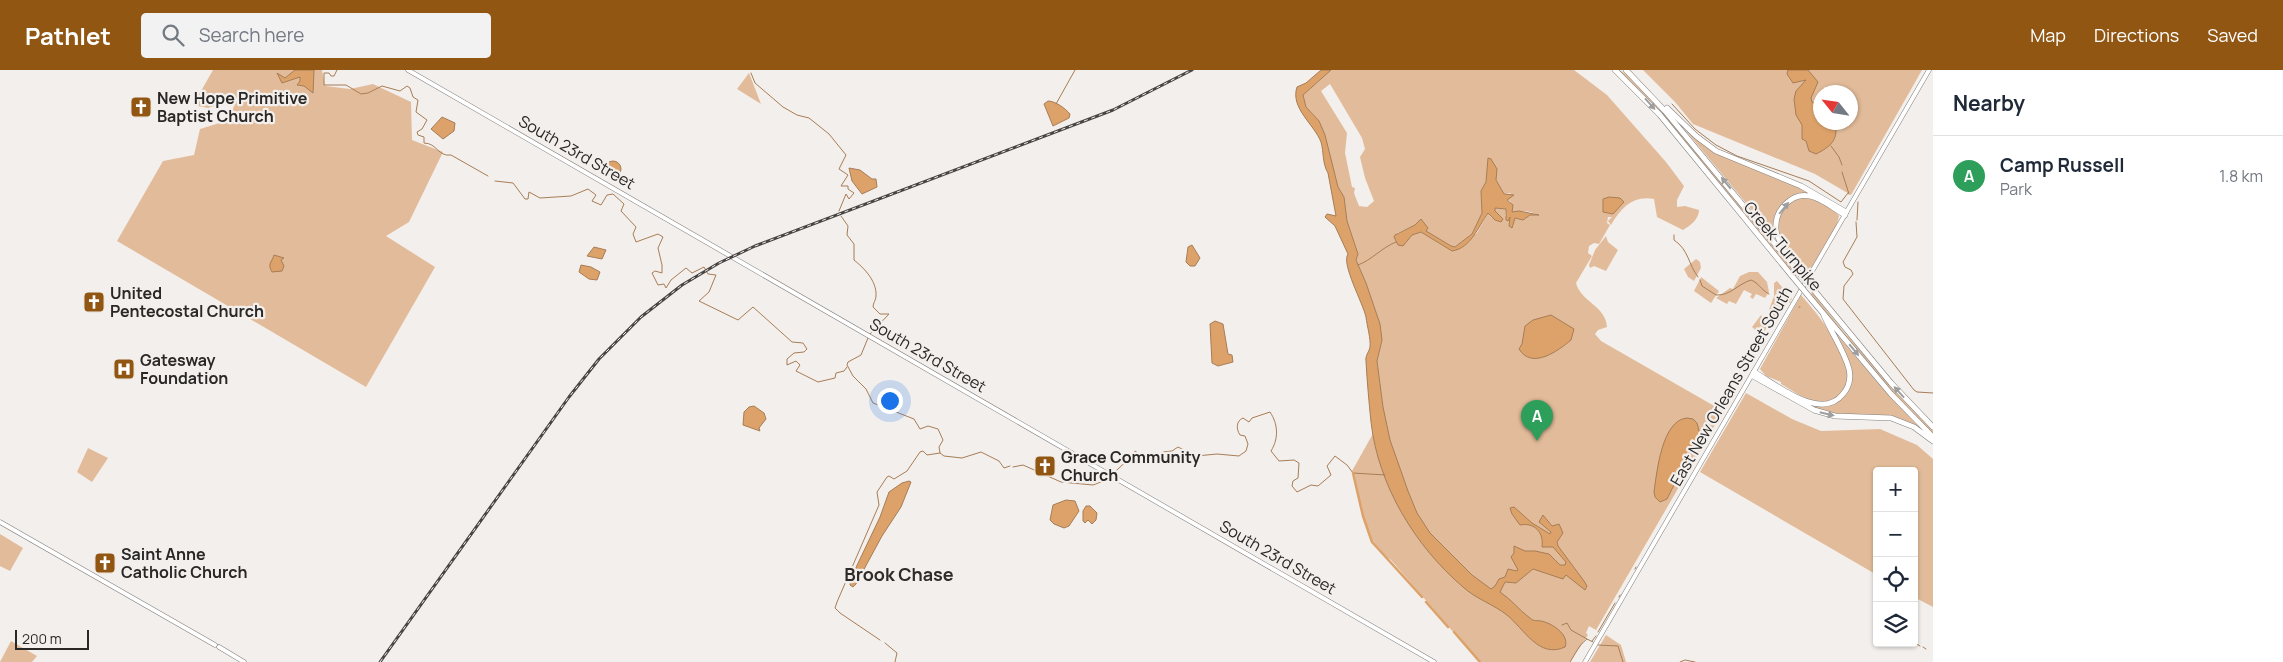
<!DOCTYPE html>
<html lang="en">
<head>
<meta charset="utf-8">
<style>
	:root { --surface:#fff; --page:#f2f2f3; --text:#1f2937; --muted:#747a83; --line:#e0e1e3; --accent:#905612 }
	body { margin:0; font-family:Manrope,sans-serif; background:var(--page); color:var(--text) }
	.controls { position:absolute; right:15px; bottom:15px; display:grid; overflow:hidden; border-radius:5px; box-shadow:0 1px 4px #0004 }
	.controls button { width:45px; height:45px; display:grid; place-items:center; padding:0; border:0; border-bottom:1px solid var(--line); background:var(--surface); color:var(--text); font:25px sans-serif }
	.compass { position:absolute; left:1813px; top:15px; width:45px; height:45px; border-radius:50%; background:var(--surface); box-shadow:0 1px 4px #0004; rotate:300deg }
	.scale { position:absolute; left:15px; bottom:12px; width:74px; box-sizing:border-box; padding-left:5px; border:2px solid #2a2827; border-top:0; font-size:14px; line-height:18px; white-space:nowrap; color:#2a2827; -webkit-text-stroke:4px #f3efec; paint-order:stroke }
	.you { position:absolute; left:889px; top:330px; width:18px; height:18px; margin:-12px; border:4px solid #fff; border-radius:50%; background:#1a73e8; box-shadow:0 0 0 8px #1a73e833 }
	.badge { display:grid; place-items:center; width:32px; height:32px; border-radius:50%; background:var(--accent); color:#fff; font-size:16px; font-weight:700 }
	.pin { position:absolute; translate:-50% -41px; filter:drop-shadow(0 1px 2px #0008) }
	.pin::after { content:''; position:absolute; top:26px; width:18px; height:15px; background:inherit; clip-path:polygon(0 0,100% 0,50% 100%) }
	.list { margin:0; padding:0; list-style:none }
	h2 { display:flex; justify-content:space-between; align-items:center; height:65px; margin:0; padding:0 20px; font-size:21px }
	h2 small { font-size:16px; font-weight:400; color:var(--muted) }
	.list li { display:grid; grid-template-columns:32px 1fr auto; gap:15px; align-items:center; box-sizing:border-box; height:80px; padding:0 20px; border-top:1px solid var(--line) }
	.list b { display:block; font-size:19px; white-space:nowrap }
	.list p { margin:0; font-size:16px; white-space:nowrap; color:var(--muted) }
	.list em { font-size:16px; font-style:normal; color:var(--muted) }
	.icon { flex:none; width:28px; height:28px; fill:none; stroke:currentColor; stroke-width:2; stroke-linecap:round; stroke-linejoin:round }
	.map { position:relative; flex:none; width:1933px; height:592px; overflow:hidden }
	header { display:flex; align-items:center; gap:30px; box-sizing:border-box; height:70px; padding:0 25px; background:var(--accent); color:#fff }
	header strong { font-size:24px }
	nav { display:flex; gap:28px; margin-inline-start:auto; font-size:18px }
	.search { width:350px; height:45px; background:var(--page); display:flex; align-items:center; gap:12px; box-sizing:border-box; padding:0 18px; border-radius:5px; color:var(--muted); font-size:19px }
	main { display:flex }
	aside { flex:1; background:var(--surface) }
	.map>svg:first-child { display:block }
</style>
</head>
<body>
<header>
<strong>Pathlet</strong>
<div class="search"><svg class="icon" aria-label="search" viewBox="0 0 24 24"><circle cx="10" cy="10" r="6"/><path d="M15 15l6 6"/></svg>Search here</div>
<nav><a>Map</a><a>Directions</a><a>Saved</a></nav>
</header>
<main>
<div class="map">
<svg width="1933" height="592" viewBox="0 0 1933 592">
	<rect width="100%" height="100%" fill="#f3efec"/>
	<path fill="#e2bc9a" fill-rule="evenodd" d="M213 0H322L325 16 350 19 373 14 411 32 412 70 443 82 409 152 386 166 435 197 366 317 117 171 163 91 194 85 200 59 226 51 239 27 208 38 193 35Z
		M1331 0H1574L1607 25 1666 92 1684 116 1677 130V137L1685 136 1699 140C1699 149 1690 156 1683 160L1657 147 1654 129C1633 125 1621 138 1611 155L1608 151 1612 147H1608L1607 153 1610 155 1599 174 1594 173 1589 176 1588 183 1592 186 1576 213C1581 232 1606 236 1607 257L1598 260 1595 264 1601 271 1723 341 1596 560 1589 556 1586 563 1588 565 1570 592H1479L1391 490C1364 474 1359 430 1352 401L1384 344 1377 291 1382 270 1380 254 1366 213 1356 190 1358 184 1347 151 1344 127 1338 117 1319 51 1306 37 1303 25ZM1330 14 1362 68 1365 79 1360 87 1365 108 1374 131 1367 137 1359 136 1354 123 1355 118 1352 117 1345 83 1347 63 1321 21ZM1489 88 1498 115 1504 124 1511 123 1507 129 1511 132 1512 142C1520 141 1531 140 1537 145H1530L1523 150 1514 148 1512 157 1509 156 1510 146 1509 148 1505 146 1506 139 1495 138V141L1503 149 1501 151 1491 147 1488 143 1477 163 1452 181 1421 162 1412 165 1406 171 1397 163 1423 152 1425 161 1451 176 1455 177 1472 164 1482 143 1481 121 1486 112Z
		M1618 0C1637 0 1776 178 1797 204L1795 207 1656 37Z
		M1643 0H1922L1851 125 1815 104 1693 54 1675 32ZM1820 22H1850V52H1820Z
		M749 3 761 34 737 19Z
		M1677 50 1700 71 1817 125 1794 127 1775 149 1780 174Z
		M1798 128C1811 127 1831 134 1839 146L1837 155 1807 205C1790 183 1757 148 1798 128Z
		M1606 166 1608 172 1618 180 1606 201 1594 196 1590 198 1589 195 1595 180Z
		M1696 189 1700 192 1701 198 1694 211 1688 207 1684 199Z
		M1749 202H1758L1767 212 1769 222 1765 228 1756 224 1753 229 1750 227 1752 224 1744 220 1736 234 1729 231 1727 234 1716 228 1730 218 1733 219 1740 206Z
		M1701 207 1719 221 1711 233 1694 221Z
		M1777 211 1792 229 1781 239 1777 247 1771 245 1769 240 1774 226V213Z
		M1812 222 1843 261 1933 360V364L1899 330 1810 226Z
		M1801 225C1819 246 1839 270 1847 297 1852 316 1834 339 1814 332 1804 329 1790 319 1781 314V312L1766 306 1760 299Z
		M1761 245 1767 258 1761 265 1752 257Z
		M1832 259 1884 320 1920 358 1884 345H1844L1825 343 1806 334C1834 344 1841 328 1851 306Z
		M1746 323 1792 349 1821 361 1880 359 1917 375 1933 389V537L1914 527V401H1877V505L1700 402Z
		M88 378 108 388 92 412 77 402Z
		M0 464 23 478 10 501 0 496Z
		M1606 565 1621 575 1626 592H1590Z
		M11 571 37 586 32 592H0Z"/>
	<path fill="#dca26a" stroke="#a77d56" d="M295 0H314L313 23 304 16 297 15 300 11V7L282 13 277 3 285 8Z
		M1321 0H1331L1303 25 1306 37 1319 51 1325 65 1338 117 1344 127 1347 151 1358 184 1356 190 1366 213 1380 254 1382 270 1377 291 1383 337 1390 370 1408 421 1417 443 1430 463 1472 505 1491 519 1495 516 1499 509 1505 507 1508 499 1517 501 1518 500 1511 487 1514 483V476L1525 481H1535L1549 484 1560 495H1565L1566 492 1553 477H1542C1544 463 1535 452 1520 455L1512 444 1510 438 1514 437 1532 453 1550 464 1551 462 1539 452 1543 445 1552 456 1559 454 1563 463 1557 472 1558 476 1584 511 1587 516 1585 520 1566 505 1563 509 1533 499 1516 513 1505 512 1500 522C1512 530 1519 540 1530 548 1534 552 1537 550 1541 551 1552 553 1570 565 1565 577 1539 589 1524 559 1507 545 1493 534 1476 529 1463 517 1415 476 1378 415 1371 352 1369 332 1367 311 1366 291 1365 286 1369 282 1370 277 1371 269 1367 256 1366 247 1363 233 1341 194 1348 184L1335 156 1325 147 1327 144 1336 146 1328 103C1322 93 1324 82 1321 72 1314 54 1290 38 1297 17L1306 13Z
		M1788 0H1808L1818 12 1811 28 1812 32 1820 36V52L1835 53C1839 70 1830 77 1816 84L1809 81 1806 71 1802 69V55L1796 45 1794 29 1796 21 1806 10 1793 13 1787 4Z
		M1048 31C1055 31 1065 38 1070 44L1069 48 1053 56 1044 34Z
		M442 47 455 53 454 61 443 69 431 59Z
		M1488 88 1491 89 1497 99 1496 110 1504 124 1514 125 1507 130 1513 135 1512 142 1519 141 1539 145H1530L1523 150 1515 148 1512 158 1509 156 1510 147 1508 151 1506 150V139L1495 138V141L1503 149 1501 152 1495 150 1488 143C1478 157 1471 178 1452 181L1421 162 1412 165 1403 176 1398 175 1394 167 1395 165 1415 155 1421 149 1428 158 1426 161 1451 176 1455 177 1472 164 1482 143 1481 121 1486 112Z
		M605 99a8 8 0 1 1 16 0a8 8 0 1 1-16 0Z
		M849 98 860 100 872 109H876L877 117 862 124 852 111Z
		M1609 127 1620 128 1624 132 1613 144 1603 142V129Z
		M1192 175 1200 188 1195 196H1190L1186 192 1188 177Z
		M594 177 606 180 602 189 587 186Z
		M274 185 284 188 281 190 284 196 282 201 272 202C267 194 272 192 274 185Z
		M581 195 591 197 600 202 597 210 589 209 579 202Z
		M1551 245 1574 259 1571 270C1558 281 1532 300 1519 279L1522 274 1525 256 1533 250Z
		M1215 251 1223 254 1228 284 1232 285 1233 292 1218 296 1212 293 1210 254Z
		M754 336 764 343 766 349 759 358 760 361 743 355 744 342 749 337Z
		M1687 348 1693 349 1697 353 1700 364 1697 376 1686 391 1667 429 1660 432 1655 427 1654 422C1657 401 1662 350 1687 348Z
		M909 411 911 412 901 437 882 466 856 514 853 517 850 515 851 508 880 447 889 422 902 413Z
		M1066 430 1075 431 1079 441 1069 456 1064 458 1054 454 1050 450 1053 435Z
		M1086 436H1090L1097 443 1096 450 1092 454 1088 450 1085 453 1083 451V441Z"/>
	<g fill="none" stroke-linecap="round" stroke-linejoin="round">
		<path stroke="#a77d56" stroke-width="1" d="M337 0 334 6H331L329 3H324V15H346L361 24 368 23 382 16 400 21 407 16 410 18 413 27 418 30 416 42 427 50 422 59 417 62 418 65 424 67V73C437 73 438 87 451 85L488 106
			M751 3 755 13 783 37 797 45 809 48 829 64 846 85 839 99 848 105 841 116H848V119L854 123 849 129 846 124 839 141
			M1056 34 1075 0
			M1672 34 1695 59 1716 75 1737 86 1809 111 1841 132 1848 123
			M1831 76 1839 87 1842 95
			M1842 102 1849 124
			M495 111 513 113 525 129H528L529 122 540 128 571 126 588 119 596 125 592 131 601 135 607 125 613 124 624 134 621 141 636 157 633 164 636 172 658 164 663 167 658 178 662 195V203L655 201 652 203 658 215 664 214 666 218 671 210 686 198 692 203 704 197 708 204 716 205 709 222 699 231 738 250 753 237 792 272 803 273 807 279 804 282 794 283 787 289V295L796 291 800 295 796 301 818 312 835 308 836 303 844 301 847 297
			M841 146 848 156 847 165 854 174V190C864 198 877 211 876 226 876 230 873 233 873 237L880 244H889L870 264
			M1857 150 1858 132
			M1856 152 1857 167 1843 192 1845 197 1851 200 1853 204 1844 216 1843 229 1914 320 1917 322 1933 323
			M1674 165V170C1689 180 1688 194 1698 207
			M1358 195C1372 190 1381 178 1396 172
			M1700 210 1702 216 1716 225C1730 226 1738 214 1751 210 1759 213 1761 220 1769 224
			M1776 226 1790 232
			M1799 237H1800
			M868 268 861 285 848 292 847 295 853 306 866 319 873 333 914 349 920 359 928 356 938 359 943 370 939 377 940 383 944 386 962 388 981 382 999 391 1004 398 1010 396
			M1013 397 1023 395 1061 412 1093 415 1106 410 1131 387 1135 381 1140 384 1139 389 1143 391 1152 388 1159 389 1163 382 1172 381 1178 377 1196 386 1217 384 1239 386 1246 381 1248 374 1245 366 1240 365C1236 359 1236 351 1243 348L1249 352 1252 348 1270 342C1278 354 1279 368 1271 381L1279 391 1294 390 1299 393 1298 408 1293 411 1292 416 1297 422 1311 415 1318 416 1331 405 1327 396 1335 386 1347 395 1353 403 1385 405
			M1635 499 1636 497
			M1619 527 1620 525
			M1562 555 1567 553 1571 560 1587 569
			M1598 562 1615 533
			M880 570 840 543 835 538 837 532 879 435 877 422 887 407 889 406 894 409 907 401 920 382 923 381 927 385 940 383
			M1592 571 1596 566
			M885 573 897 583 895 592
			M1915 573 1920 576
			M1598 575 1618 576 1623 592
			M1923 577 1926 579
			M1570 592C1576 583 1578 576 1587 569L1593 572
			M1680 592 1685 590 1695 592"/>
		<path stroke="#dca26a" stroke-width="2.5" d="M1353 403 1363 446 1372 472 1422 527
			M1426 532 1448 557
			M1454 562 1480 592"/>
		<g stroke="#827f7c" stroke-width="5">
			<path id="major" d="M408 0 1434 592
				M0 452 215 575
				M219 577 244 592
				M1585 592 1929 0"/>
		</g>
		<g stroke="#827f7c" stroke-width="6">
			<path id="highway" d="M1615 0 1660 45 1792 206
				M1626 0 1665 41 1799 203
				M1667 38 1696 66 1716 81 1801 116 1846 142
				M1785 182C1782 175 1777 168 1776 160 1774 141 1791 122 1810 126 1822 128 1834 139 1845 145
				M1813 219 1891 313 1933 357
				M1812 230 1891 324 1933 367
				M1754 302C1777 315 1821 352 1843 324 1849 317 1851 308 1849 299 1844 280 1830 261 1823 243
				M1753 306 1814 340 1835 346 1891 348 1914 357 1933 371"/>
		</g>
		<use href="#major" stroke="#fff" stroke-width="4"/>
		<use href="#highway" stroke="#fff" stroke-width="5"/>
		<g stroke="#474544" stroke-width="3">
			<path id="rail" d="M380 592 569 327 599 289 641 247 682 215 719 193 755 176 1113 40 1192 0"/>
		</g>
		<use href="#rail" stroke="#f3efec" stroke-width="1" stroke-dasharray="4" stroke-linecap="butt"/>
		<g stroke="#827f7c" stroke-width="6" stroke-linecap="butt">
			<path id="highway-bridge" d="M1799 203 1813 219
				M1792 206 1812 230"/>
		</g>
		<use href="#highway-bridge" stroke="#fff" stroke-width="5"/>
	</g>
	<defs><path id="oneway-solid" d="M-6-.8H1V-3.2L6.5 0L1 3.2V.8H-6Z" transform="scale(1.25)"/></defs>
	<g fill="#9f9e9e">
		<use href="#oneway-solid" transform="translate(1650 34) rotate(48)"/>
		<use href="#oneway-solid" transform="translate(1726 113) rotate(-130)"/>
		<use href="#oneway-solid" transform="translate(1784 138) rotate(-51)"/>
		<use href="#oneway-solid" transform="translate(1854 280) rotate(50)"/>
		<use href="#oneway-solid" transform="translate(1899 322) rotate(-132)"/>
		<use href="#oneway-solid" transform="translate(1827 344) rotate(13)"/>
	</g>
	<defs>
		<g id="church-square" transform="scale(1.125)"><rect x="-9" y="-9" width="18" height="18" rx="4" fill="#905612" stroke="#f3efec"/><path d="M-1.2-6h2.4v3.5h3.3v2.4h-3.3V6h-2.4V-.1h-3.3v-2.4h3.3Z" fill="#fff"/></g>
		<g id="hospital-square" transform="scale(1.125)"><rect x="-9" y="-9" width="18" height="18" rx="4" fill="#905612" stroke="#f3efec"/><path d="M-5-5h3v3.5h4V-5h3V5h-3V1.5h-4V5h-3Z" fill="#fff"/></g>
	</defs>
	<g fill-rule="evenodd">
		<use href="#church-square" x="141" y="37"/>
		<use href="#church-square" x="94" y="232"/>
		<use href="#hospital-square" x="124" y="299"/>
		<use href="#church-square" x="1045" y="396"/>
		<use href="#church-square" x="105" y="493"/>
	</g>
	<g text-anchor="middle" stroke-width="4.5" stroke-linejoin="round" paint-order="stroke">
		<g font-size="16" font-weight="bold" fill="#2a2827" stroke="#f3efec" text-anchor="start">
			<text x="157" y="34">New Hope Primitive<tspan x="157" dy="18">Baptist Church</tspan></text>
			<text x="110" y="229">United<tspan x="110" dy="18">Pentecostal Church</tspan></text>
			<text x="140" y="296">Gatesway<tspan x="140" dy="18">Foundation</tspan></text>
			<text x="1061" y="393">Grace Community<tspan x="1061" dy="18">Church</tspan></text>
			<text x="121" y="490">Saint Anne<tspan x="121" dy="18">Catholic Church</tspan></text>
		</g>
		<g font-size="16" fill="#2a2827" stroke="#f3efec">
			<text transform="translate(577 82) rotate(30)" y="6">South 23rd Street</text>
			<text transform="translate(1783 176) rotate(50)" y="6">Creek Turnpike</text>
			<text transform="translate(928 285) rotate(30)" y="6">South 23rd Street</text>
			<text transform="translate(1731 316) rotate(-60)" y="6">East New Orleans Street South</text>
			<text transform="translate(1278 487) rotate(30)" y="6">South 23rd Street</text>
		</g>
		<g font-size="18" font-weight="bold" fill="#2e2b29" stroke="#f3efec">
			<text x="899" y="511">Brook Chase</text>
		</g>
	</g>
</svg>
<div class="controls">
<button>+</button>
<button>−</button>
<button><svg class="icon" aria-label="locate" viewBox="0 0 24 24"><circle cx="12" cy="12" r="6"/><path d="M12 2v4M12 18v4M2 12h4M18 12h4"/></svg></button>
<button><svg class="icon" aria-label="layers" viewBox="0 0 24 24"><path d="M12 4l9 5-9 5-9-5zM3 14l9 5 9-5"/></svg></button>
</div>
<svg class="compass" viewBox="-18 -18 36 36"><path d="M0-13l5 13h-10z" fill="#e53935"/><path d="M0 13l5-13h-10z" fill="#747a83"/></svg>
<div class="scale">200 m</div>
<div class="you"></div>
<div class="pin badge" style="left:1537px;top:371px;background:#2e9e5b">A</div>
</div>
<aside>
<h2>Nearby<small></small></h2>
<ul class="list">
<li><span class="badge" style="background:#2e9e5b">A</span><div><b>Camp Russell</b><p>Park</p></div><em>1.8 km</em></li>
</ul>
</aside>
</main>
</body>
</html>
